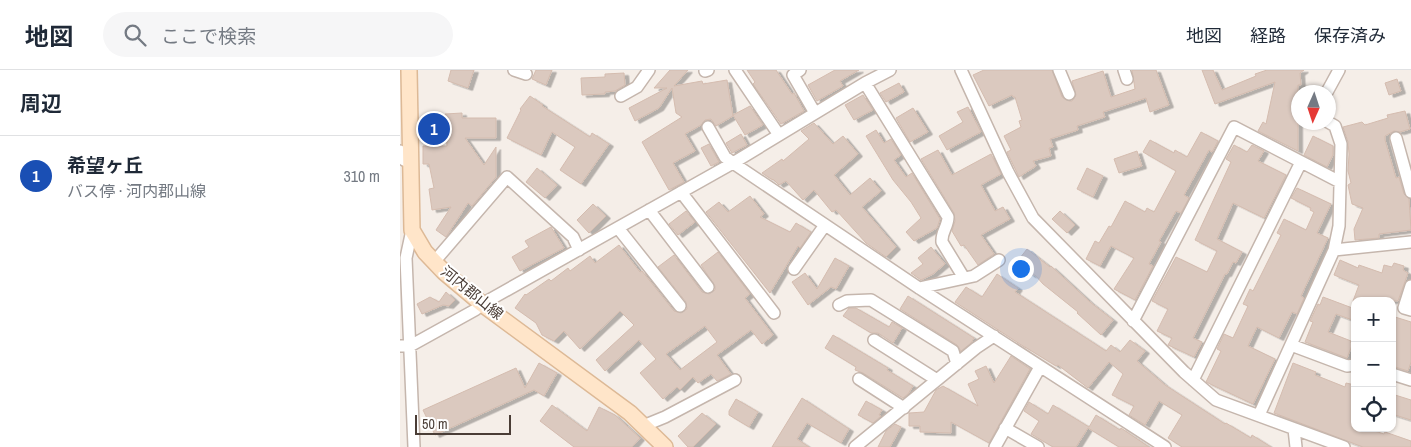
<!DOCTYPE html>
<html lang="ja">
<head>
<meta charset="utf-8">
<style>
	:root { --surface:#fff; --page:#f6f6f7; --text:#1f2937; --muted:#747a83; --line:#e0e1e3; --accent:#ff162b }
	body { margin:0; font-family:"Archivo Narrow","Noto Sans JP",sans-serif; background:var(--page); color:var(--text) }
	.controls { position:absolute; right:15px; bottom:15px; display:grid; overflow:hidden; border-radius:10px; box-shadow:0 1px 4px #0004 }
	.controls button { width:45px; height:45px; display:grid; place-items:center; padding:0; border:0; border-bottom:1px solid var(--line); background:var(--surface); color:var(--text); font:25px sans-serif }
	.compass { position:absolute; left:891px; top:15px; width:45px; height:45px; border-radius:50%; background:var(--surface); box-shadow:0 1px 4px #0004; rotate:183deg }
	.scale { position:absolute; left:15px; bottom:12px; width:96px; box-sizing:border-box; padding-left:5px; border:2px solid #4a3d36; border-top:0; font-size:14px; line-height:18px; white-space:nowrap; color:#4a3d36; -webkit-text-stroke:4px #fff; paint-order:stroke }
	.you { position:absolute; left:620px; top:198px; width:18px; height:18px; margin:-12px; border:4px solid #fff; border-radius:50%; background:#1a73e8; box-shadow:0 0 0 8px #1a73e833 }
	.badge { display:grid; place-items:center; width:32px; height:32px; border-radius:50%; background:var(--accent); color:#fff; font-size:16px; font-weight:700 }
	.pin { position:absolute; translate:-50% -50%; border:2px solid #fff; box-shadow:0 1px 5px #0006 }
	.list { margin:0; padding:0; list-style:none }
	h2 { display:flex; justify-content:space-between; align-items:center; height:65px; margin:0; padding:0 20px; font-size:21px }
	h2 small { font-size:16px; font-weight:400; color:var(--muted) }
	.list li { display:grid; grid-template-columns:32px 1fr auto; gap:15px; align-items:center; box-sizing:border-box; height:80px; padding:0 20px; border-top:1px solid var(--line) }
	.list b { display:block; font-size:19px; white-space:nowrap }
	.list p { margin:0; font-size:16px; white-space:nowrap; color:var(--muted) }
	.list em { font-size:16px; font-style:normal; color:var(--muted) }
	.icon { flex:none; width:28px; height:28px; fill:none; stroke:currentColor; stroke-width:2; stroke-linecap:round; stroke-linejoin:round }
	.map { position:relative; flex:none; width:1011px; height:377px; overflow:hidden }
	header { display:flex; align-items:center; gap:30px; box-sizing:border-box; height:70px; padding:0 25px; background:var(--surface); border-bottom:1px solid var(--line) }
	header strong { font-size:24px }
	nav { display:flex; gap:28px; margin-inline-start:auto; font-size:18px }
	.search { width:350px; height:45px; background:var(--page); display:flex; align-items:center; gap:12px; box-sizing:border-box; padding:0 18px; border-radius:28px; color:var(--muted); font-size:19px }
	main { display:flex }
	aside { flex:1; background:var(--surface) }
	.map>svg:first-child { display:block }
</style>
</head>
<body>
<header>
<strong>地図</strong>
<div class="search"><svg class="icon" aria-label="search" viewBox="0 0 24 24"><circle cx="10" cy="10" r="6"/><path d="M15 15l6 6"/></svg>ここで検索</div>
<nav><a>地図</a><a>経路</a><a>保存済み</a></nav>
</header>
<main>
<aside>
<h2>周辺<small></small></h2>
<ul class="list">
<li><span class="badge" style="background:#1a4fb4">1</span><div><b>希望ヶ丘</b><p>バス停 · 河内郡山線</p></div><em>310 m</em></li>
</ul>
</aside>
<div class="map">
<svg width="1011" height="377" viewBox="0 0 1011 377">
	<defs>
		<filter id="shadow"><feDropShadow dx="4.5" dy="2.5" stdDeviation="0" flood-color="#0004"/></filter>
	</defs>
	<rect width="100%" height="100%" fill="#f5eee8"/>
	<path fill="#dbc9bf" stroke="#d4bcaf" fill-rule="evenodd" filter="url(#shadow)" d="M51 0H74L68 18 48 11Z
		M136 0H152L146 15 132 9Z
		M270 0H288L274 16 302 11 303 14 327 10 333 46 316 56 311 49 305 50 301 55 285 64 295 81 273 93 284 112 269 120 242 72 282 47 276 43 272 18 259 38 235 51 229 38 267 18H254Z
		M347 0H376L392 24 394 23 404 41 381 54 353 14 355 12Z
		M435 0H459L440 11 443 16 417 31 408 15Z
		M584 0H652L662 27 669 31H672L676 25 672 11 703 1 711 27 735 19 732 0H756L769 35 750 42 746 28 703 42 705 47 677 56 678 60 650 69 653 77 649 78 651 86 633 91 636 96 619 107 607 82 611 80 604 66 621 57 619 51 622 50 615 27H613L612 25 589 36 573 5Z
		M802 0H813L822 20 856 6 855 4 867 0H904L900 3 901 15H898V81L858 61 863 52 866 54 875 12 815 34Z
		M224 3 225 15 215 21 205 22V24L182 25 181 8 205 7V4Z
		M997 9 1001 21 989 25 985 13Z
		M499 13 504 22 486 32 480 23Z
		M463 25 473 40 454 50 445 35Z
		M130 26 143 35 142 36 190 67 192 63 209 74 181 114 160 100 175 77 152 62 141 85 107 68 121 40 120 39Z
		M350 36 363 55 345 65 333 45Z
		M568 37 581 62 547 80 539 66 563 52 557 42Z
		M513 38 528 62 510 72 496 48Z
		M1005 41 1010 59 1000 62 994 61 985 66V70L996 108 999 107 1004 124 1009 129 1011 160 979 164V168L955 170 954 159 963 138 952 134 948 115 951 113 948 101 949 84 948 72 943 57 962 52 965 55 988 48 987 45Z
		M62 43V48H96V68H65L84 95 96 77V107L72 136 68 133 46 167 36 160 51 137 32 140 29 119 34 118 29 94H23V76H47L45 44Z
		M414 53 433 74 443 66 458 84 434 105 450 125 470 108 481 121 462 137 496 177 486 187 466 173 436 140 432 142 414 120 403 130 386 111 379 115 374 110 371 109 362 103 382 89 383 91 409 69 401 61Z
		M476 60 484 73 491 69 501 85 494 90 506 107 512 103 540 149 537 158 514 171 506 162 521 148 511 132 493 110 466 66Z
		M801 62 818 71 812 82 809 80 784 125 789 128 781 143 776 141 759 171 761 172 749 194 753 196 735 230 714 219 734 188 711 176 700 196 686 189 695 171 699 173 709 156 711 157 725 131 745 142 747 138 754 142 776 101 743 82 750 70 774 83 775 80 787 87Z
		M341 64 347 75 332 83 326 73Z
		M913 66 933 76V85L927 97 904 85Z
		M309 74 319 92 311 96 301 78Z
		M834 75 847 82 852 75 864 81 858 91 886 105 864 148 833 133 817 169 842 182 836 193 833 192 827 204H825L793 268 802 272 794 287 768 275 772 268 757 261 768 239 752 231 776 187 807 202 817 181 795 170 831 92 826 89Z
		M538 80 552 105 591 84 601 104 581 115 595 141 603 137 610 149 581 165 594 184 578 195 564 175 561 176 552 161 555 151 554 143 521 89Z
		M737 81 742 96 719 103 714 89Z
		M137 98 157 115 145 128 126 112Z
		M687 98 703 106 693 127 677 119Z
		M897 118 931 134 917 163 928 168 901 226 904 228 897 244 892 242 879 268 857 257 848 276 875 289 853 334 806 312 821 281 817 279 824 264 833 268 848 236 843 234 850 219 853 221 881 165 877 163 884 149 906 160 914 142 910 140 911 138 891 128Z
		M350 126 364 144 360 147 390 162 396 153 411 162 400 178 398 176 370 223 306 142 319 132 328 142Z
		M193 134 206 146 189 163 177 150Z
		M286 141 295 152 278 165 269 154Z
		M660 141 675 155 667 163 652 149Z
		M151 157 164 178 120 201 112 187 129 177 125 171Z
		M219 175 240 202 242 201 274 241 281 243 287 239 286 232 258 197 274 185 302 222 309 224 315 220V216L301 195 318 182 350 224 345 228 373 265 362 274 351 260 317 285 331 304 317 311 311 304 298 313 293 307 280 320 277 317 263 329 240 303 256 289 239 270 205 301 196 290 234 255 220 241 180 279 164 261 154 271 142 265 136 253 115 238 125 224 126 225 149 209 151 211 168 198 170 201 190 186 195 193ZM305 256 317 272 280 300 266 284Z
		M531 177 545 194 533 204 521 210 511 203 523 194 518 188Z
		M627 179 650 197 651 196 690 232 713 250 701 265 677 243 678 242 643 214 635 205H631L616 193Z
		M435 188 449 196 436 219 431 217 408 235 392 212 405 203 417 219Z
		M940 190 958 198 959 195 982 203 984 195 992 197 994 193 1004 196 1003 200 1008 203 998 231H953L959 215 934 205Z
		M597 204 618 218 615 222 706 281 711 275 720 282 730 270 745 281 737 291 765 315 825 354 826 353 851 368 852 365 871 377H782L768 368 782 345 759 331 745 355 729 345 734 336 712 325 723 304 709 292 688 318 658 295 656 296 625 277 626 278 555 232 566 217 582 227Z
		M46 222 55 230 49 236 43 235 22 244 17 234 30 227 39 232Z
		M508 226 574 268 571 273 561 281 557 275 500 239Z
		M923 227 955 239V251L936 244 928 262 951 271 950 272 953 273 947 288 905 272 913 252 910 251 918 234 920 235Z
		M449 238H456L489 257 492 252 502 258 493 273 478 263H471L443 246Z
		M992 246 1011 252V292L1008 301 992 296Z
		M433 265 488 298 487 300 513 316 508 324 503 328 463 303 455 300 456 297 425 278Z
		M611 286 630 299 589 373 551 352V363L520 362V356H509V343L524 342 536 320 543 316 578 336 568 314 579 309 575 301 586 296 594 313Z
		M139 293 157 303 144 326 134 320 35 365 23 340 116 298 125 318Z
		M893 293 916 302 915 305 945 317 946 313 955 315V358H965L984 364 985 362 1011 371V377H963L874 343Z
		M992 324 1011 330V350L992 344Z
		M402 328 449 359 441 373 407 353 397 369 409 377H372Z
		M336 329 358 342 349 357 329 345V341Z
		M466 331 482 340 479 345 481 346 473 353 458 345Z
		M629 332 648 344 653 335 689 357 696 345 720 360 721 358 749 377H719L688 358 676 377H653L631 364 639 351 624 341Z
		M152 335 187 361 199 337 215 345 240 368 232 377H174L140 351Z
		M302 343 316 354 293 377H288L278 366Z
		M495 354 501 357 490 377H478L486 361Z"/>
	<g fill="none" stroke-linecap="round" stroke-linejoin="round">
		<g stroke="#c5b6ad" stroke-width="14">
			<path id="minor" d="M114 0 126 4
				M335 0 379 65
				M400 0 393 5 415 43
				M561 0 608 102 633 148 784 302 816 330 944 377
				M659 0 669 24
				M724 0 727 9
				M305 1 308 0
				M465 13 548 147C548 157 541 162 542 172L564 208
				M927 22 939 0
				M221 26 237 17 249 0
				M308 57 325 87 333 93 519 218 765 377
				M996 68 1011 122
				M0 81 4 90 11 93
				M281 122 374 243
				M249 140 308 217
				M218 158 280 236
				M12 160 6 188 14 377
				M934 180 1011 172
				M34 192 107 107 173 167 179 180
				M394 199 425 155
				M1011 216 1004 238 1011 240
				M519 218 574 206 599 190
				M439 235 447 231 471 230 553 281 557 294
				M733 251 834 57 940 112
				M474 270 537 310
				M891 275 947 296 955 295
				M0 276H10L75 240 82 234 333 93 465 13 490 0
				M992 304 1011 310
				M459 309 504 338
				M793 310 901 92
				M859 345 934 180 939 156 941 74 935 56 928 52
				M243 356 265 347 335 310
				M605 358 638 377
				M894 359 896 377
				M455 377 576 278 594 266
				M595 377 640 297"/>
		</g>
		<g stroke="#ddb996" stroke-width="18">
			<path id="secondary" d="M9 0 12 160 25 182 44 202 82 234 230 343 265 377"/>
		</g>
		<use href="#minor" stroke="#fff" stroke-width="11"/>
		<use href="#secondary" stroke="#ffe5c9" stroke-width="15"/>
	</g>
	<g text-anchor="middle" stroke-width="4" stroke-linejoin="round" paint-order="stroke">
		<g font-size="15" fill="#4a3d36" stroke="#fff">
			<text transform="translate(72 223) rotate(39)" y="5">河内郡山線</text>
		</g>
	</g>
</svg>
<div class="controls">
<button>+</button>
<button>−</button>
<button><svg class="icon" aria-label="locate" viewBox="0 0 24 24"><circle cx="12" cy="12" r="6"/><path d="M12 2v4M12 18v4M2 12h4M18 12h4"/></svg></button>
</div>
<svg class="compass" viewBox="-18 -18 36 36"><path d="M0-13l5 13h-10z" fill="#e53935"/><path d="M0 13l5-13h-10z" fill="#747a83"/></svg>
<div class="scale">50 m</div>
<div class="you"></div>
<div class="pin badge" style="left:34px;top:59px;background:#1a4fb4">1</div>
</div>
</main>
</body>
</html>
